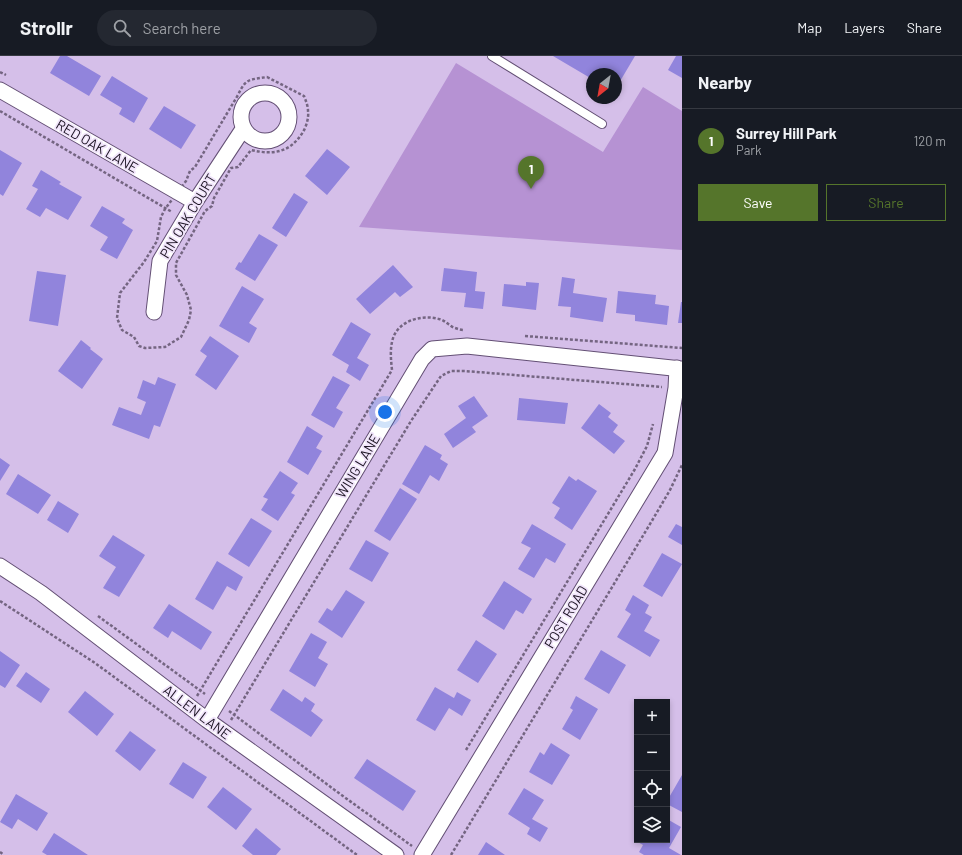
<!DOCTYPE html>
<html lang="en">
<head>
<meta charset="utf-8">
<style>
	:root { --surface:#171b24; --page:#242831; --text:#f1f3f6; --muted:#9ea1a6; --line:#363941; --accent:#55752b }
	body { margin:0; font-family:Barlow,sans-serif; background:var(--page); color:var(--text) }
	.controls { position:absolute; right:12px; bottom:12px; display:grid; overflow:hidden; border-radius:0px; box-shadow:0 2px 6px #0003 }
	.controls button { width:36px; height:36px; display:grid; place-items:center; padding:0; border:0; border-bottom:1px solid var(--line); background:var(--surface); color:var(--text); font:20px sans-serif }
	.compass { position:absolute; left:586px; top:12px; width:36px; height:36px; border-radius:50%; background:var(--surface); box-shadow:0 2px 6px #0003; rotate:211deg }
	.you { position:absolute; left:385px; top:356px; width:14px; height:14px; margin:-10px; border:3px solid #fff; border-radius:50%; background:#1a73e8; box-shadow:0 0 0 6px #1a73e833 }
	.badge { display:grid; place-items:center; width:26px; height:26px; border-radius:50%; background:var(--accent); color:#fff; font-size:13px; font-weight:700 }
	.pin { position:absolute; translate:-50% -33px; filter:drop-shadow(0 1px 2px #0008) }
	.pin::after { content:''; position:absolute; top:21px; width:14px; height:12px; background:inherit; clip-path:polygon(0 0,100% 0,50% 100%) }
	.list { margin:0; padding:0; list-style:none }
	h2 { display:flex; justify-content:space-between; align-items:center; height:52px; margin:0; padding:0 16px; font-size:17px }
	h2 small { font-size:13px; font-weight:400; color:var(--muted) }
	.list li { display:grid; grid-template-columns:26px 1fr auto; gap:12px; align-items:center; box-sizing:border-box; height:64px; padding:0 16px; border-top:1px solid var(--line) }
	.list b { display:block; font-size:15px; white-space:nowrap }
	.list p { margin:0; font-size:13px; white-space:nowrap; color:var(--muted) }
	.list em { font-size:13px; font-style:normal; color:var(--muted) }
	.actions { display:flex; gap:8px; padding:12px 16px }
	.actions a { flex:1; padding:9px 0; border:1px solid var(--accent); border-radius:0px; text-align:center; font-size:14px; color:var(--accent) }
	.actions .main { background:var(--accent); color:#fff }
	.icon { flex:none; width:22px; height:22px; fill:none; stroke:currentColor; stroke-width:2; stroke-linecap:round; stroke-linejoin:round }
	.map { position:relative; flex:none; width:682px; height:799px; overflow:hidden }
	header { display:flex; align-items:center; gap:24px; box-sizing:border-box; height:56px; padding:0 20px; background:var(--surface); border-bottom:1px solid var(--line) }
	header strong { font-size:19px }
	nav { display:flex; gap:22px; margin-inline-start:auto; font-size:14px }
	.search { width:280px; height:36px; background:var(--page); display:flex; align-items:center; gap:10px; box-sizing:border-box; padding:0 14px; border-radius:22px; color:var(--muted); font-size:15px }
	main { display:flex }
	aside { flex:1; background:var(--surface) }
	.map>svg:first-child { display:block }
</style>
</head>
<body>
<header>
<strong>Strollr</strong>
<div class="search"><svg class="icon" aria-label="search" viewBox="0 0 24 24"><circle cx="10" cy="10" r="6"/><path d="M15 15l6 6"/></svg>Search here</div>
<nav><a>Map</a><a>Layers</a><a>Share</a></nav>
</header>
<main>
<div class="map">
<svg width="682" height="799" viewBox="0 0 682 799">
	<rect width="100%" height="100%" fill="#d5bfe9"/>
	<path fill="#b692d3" d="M456 7 603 96 643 31 682 55V194L359 171Z"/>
	<path fill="#9184dc" d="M60 0H67L101 20 89 40 50 17Z
		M553 0H635L616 32V18H592V23Z
		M676 0H682V22L668 14Z
		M112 20 148 42 134 67 119 58 122 52 100 39Z
		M164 50 196 69 181 93 149 73Z
		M327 93 350 111 327 139 305 120Z
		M0 94 22 107 3 140 0 138Z
		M41 114 61 126 59 128 82 141 68 164 46 152 40 161 26 153 38 133 32 130Z
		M294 137 308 146 286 181 272 172Z
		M102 150 125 163 122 167 133 174 117 203 100 194 108 181 90 170Z
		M259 178 278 189 255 225 235 213 239 206 241 207Z
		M393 209 413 231 400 241 395 236 370 258 356 243Z
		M444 212 477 216 475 235 485 236 483 253 464 251 466 237 441 235Z
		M37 215 66 219 58 270 29 265Z
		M562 221 575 223 573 237 607 242 603 266 570 261 571 251 558 250Z
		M526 226 539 227 536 254 502 250 504 228 526 230Z
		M242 230 264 243 249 267 257 272 249 287 219 270Z
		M618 235 656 239 655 248 669 250 667 269 635 265V259L616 257Z
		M681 246H682V267H678Z
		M351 266 371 278 357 302 369 309 360 325 346 316 349 309 332 299Z
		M210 280 239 300 216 334 195 319 207 300 200 295Z
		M81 284 91 292 90 293 103 303 82 333 58 315Z
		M333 320 350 329 336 352 343 356 334 372 311 359Z
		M158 321 176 328 160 371 154 369 149 383 112 369 119 351 141 359 146 346 137 342 143 324 155 329Z
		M474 340 488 360 472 371 476 376 453 392 444 378 466 362 458 350Z
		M519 342 568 347 565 368 517 364Z
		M599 348 611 357 608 361 618 369 613 376 625 385 614 398 581 372Z
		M307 370 323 380 316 392 322 395 308 419 287 406Z
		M425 389 442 399 440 403 448 408 439 425 430 419 419 438 402 428Z
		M0 402 10 409 0 425Z
		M280 415 298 427 291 437 295 439 278 465 261 454 268 443 263 441Z
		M18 418 51 439 38 458 6 438Z
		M569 420 576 425 578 423 597 435 572 474 554 462 560 452 552 447Z
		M400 432 417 443 390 485 374 475Z
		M58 445 79 458 68 477 47 464Z
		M251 462 272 475 249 511 228 498Z
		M532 468 566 488 555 507 546 502 534 522 518 513 531 492 521 487Z
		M676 468 682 471V489L668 481Z
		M113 479 145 499 119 541 103 532 116 511 99 500Z
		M366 484 389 497 372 526 349 513Z
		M662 497 682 508 662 541 643 530Z
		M217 505 243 521 236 535 227 530 213 554 195 543Z
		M504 525 532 543 523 558 516 554 504 574 482 560Z
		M346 534 365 546 342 582 318 566 327 552 332 555Z
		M633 539 649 549 645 557 652 561 644 575 660 584 650 601 617 581 631 558 625 554Z
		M169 548 212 576 201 594 172 575 168 582 153 572Z
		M311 577 327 586 318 602 328 608 315 631 289 615Z
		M476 584 497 598 478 627 457 614Z
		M601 594 626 609 609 638 584 623Z
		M0 595 20 609 5 632 0 629Z
		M26 616 50 633 41 647 16 630Z
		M435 631 454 642 457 636 471 644 462 660 449 652 435 675 416 664Z
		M283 633 302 646 305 641 315 648 311 655 323 664 311 681 270 654Z
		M85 635 114 658 97 680 68 656Z
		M576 640 598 653 580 684 562 673 573 654 570 652Z
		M130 675 156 694 140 715 115 695Z
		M551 687 570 699 552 729 529 716 540 696 544 699Z
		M367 703 416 735 403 755 354 722Z
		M183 706 207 721 193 743 169 728Z
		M682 719V756L667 748V745Z
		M223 731 252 753 236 774 207 751Z
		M524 732 544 744 532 763 548 772 540 786 527 778 530 772 508 758Z
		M16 738 48 757 37 775 18 763 12 773 0 766Z
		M667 763 681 771 669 792 681 799H644L639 796 643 789 636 785 637 784H667Z
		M256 772 281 793 276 799H253L242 790Z
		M54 777 88 799H47L42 796Z
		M486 786 505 799H478Z"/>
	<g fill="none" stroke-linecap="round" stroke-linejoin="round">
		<g stroke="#634f74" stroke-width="10">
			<path id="lane" d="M492 0 602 68"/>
		</g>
		<g stroke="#634f74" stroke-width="17">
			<path id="street" d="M0 34 195 146
				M241 61a24 24 0 1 1 48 0a24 24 0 1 1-48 0Z
				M154 256 160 205 195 146 243 73
				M0 510 41 537 207 664 396 799
				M207 664 422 303 432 293 467 290 682 313
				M422 799 665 397 676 332 677 312"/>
		</g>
		<path stroke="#746581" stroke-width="2.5" stroke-dasharray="3 2" stroke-linecap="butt" d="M0 16 6 19
			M267 21 304 40C306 45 308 50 308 55 309 62 306 71 303 76 290 97 273 99 251 94L238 111 231 112 214 142 212 150 205 155 176 207V219L187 239 191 254 189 264 181 281 165 291 145 292 139 290 134 281 122 274 117 262 120 237 144 206 157 185 161 161 165 153 186 125 190 115 195 111 238 39C246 22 249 24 267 21Z
			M0 55 172 156
			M525 280 682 292
			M0 545 95 607 357 799
			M98 560 205 638
			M197 640 392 314C391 305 390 295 392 286 396 265 421 258 439 263 445 264 449 270 455 272 458 273 461 274 464 274
			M229 655 336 735 412 790
			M231 664 411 365 441 320 451 315H465L662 331
			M466 694 635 413 647 390 653 368
			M0 796 4 799
			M451 799 653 463 670 434 682 409"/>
		<use href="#lane" stroke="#fff" stroke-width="8"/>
		<use href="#street" stroke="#fff" stroke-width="15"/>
	</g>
	<g text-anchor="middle" stroke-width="3.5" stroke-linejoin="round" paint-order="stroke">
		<g font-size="14" fill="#191120" stroke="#f0e4fa">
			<text transform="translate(97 90) rotate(30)" y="5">RED OAK LANE</text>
			<text transform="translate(188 160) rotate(-59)" y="5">PIN OAK COURT</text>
			<text transform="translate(358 410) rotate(-59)" y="5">WING LANE</text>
			<text transform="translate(566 561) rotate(-59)" y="5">POST ROAD</text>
			<text transform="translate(197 656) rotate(37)" y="5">ALLEN LANE</text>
		</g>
	</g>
</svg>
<div class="controls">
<button>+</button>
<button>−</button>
<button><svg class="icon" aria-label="locate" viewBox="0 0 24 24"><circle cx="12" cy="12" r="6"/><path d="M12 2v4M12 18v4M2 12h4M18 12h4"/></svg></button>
<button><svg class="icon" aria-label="layers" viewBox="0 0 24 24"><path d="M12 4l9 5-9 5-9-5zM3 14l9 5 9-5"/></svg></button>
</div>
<svg class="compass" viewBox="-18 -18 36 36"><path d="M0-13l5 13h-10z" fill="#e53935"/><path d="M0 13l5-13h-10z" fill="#9ea1a6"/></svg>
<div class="you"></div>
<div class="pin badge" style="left:531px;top:133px">1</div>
</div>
<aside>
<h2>Nearby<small></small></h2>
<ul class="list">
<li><span class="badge">1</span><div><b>Surrey Hill Park</b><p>Park</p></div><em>120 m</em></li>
</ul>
<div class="actions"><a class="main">Save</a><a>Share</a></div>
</aside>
</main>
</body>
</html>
